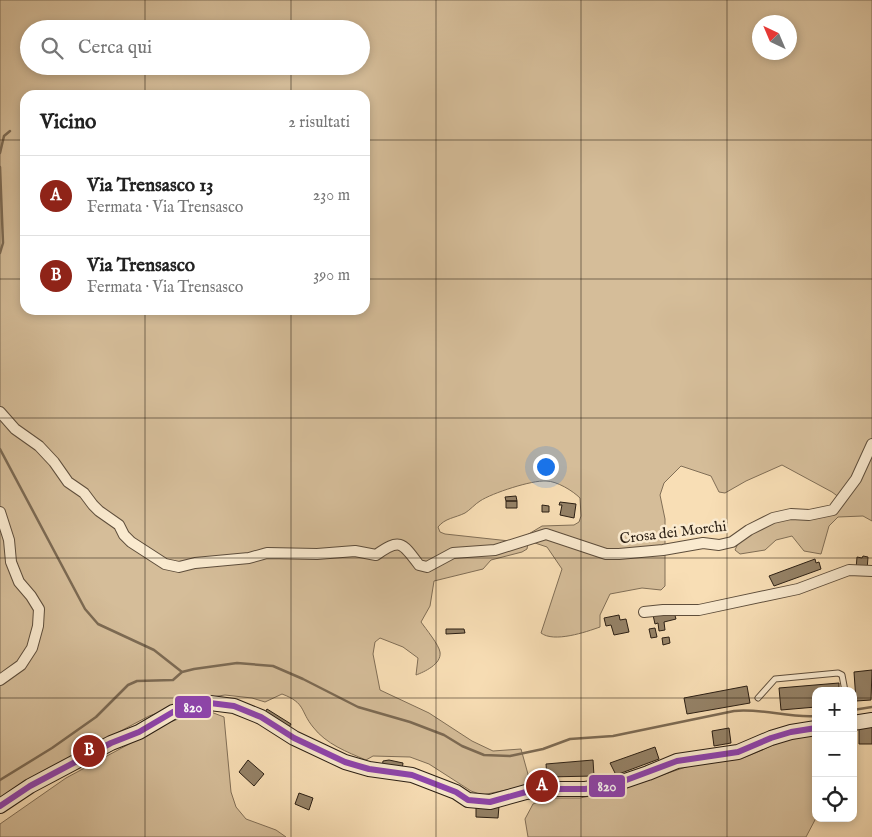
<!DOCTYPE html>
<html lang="it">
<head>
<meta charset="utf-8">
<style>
	:root { --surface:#fff; --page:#f2f2f2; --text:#222; --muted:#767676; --line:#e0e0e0; --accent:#8f2418 }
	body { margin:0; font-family:"IM FELL English",serif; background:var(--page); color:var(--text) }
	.controls { position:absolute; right:15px; bottom:15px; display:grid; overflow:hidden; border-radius:10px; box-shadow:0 2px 8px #0003 }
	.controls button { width:45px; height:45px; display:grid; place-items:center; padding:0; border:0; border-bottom:1px solid var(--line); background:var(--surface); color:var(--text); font:25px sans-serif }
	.compass { position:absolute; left:752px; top:15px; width:45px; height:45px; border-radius:50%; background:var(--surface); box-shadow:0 2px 8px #0003; rotate:316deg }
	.you { position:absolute; left:545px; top:466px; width:18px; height:18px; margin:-12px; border:4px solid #fff; border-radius:50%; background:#1a73e8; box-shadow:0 0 0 8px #1a73e833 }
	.badge { display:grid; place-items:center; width:32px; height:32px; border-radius:50%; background:var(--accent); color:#fff; font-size:16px; font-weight:700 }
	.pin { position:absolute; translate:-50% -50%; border:2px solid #fff; box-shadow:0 1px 5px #0006 }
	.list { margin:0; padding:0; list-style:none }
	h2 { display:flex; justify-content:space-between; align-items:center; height:65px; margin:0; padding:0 20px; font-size:21px }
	h2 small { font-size:16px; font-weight:400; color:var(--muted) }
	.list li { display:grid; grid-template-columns:32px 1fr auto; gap:15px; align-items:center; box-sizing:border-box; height:80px; padding:0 20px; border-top:1px solid var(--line) }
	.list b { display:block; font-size:19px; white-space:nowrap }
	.list p { margin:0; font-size:16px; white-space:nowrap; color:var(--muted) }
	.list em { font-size:16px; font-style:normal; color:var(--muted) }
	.icon { flex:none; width:28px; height:28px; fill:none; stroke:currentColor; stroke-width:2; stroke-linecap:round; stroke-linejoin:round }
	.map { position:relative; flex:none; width:872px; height:837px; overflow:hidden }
	.search { position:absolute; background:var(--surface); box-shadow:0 2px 8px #0003; left:20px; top:20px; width:350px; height:55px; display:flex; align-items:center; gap:12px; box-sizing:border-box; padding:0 18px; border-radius:28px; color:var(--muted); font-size:19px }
	.panel { position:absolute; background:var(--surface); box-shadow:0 2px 8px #0003; left:20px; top:90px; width:350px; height:225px; border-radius:15px }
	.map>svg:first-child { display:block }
</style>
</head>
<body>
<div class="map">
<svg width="872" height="837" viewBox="0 0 872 837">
	<rect width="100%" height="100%" fill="#f8deb5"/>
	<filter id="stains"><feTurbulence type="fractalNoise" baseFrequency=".004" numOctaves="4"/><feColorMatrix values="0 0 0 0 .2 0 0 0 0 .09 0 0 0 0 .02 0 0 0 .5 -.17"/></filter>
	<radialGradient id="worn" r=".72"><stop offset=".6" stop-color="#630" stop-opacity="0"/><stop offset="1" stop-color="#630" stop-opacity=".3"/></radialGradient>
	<path fill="#d5bd99" stroke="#806e56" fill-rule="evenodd" d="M0 0H872V521L863 516 838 517 829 526 821 554 804 551 792 536 776 540 765 550 740 554 735 550 740 539 778 520 823 515 844 501 832 492 782 465 746 481 725 493 719 492 711 476 681 466 664 483 660 495 665 519V586L661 590 642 588 610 594 600 615V627C586 632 554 643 541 633L562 569 547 547 529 541 527 535 542 526 574 525 579 522 581 516 580 498C573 491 557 481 546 481 532 480 492 493 480 501 475 504 470 510 465 513 455 518 445 518 438 527L440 532 445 534 528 543 527 549 522 552 491 560 483 569 434 581 430 606 421 622C426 629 439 645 440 652 442 664 424 672 416 675L418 658 403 647 380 638 375 642 373 654 380 690 429 713 472 741 493 751 521 749 531 785 482 795 471 791 429 764 410 757 373 756 366 760C347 752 326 744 313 727 300 711 306 703 282 694L265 702 252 698 225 695 198 699 149 716 43 772 0 800ZM760 22H790V52H760ZM29 29H361V66H29ZM25 95H365V310H25Z
		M211 712 224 717 231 792 236 807 246 819 276 830 286 837H0V824L66 778 170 722 192 714Z
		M816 734V818L806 837H528L525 819 533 804 547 798H580L614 791 689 766 721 760 741 759 785 740Z"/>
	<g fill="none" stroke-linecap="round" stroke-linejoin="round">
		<path stroke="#7c6a53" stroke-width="2.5" d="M0 153 4 136 10 131
			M0 167 3 243 0 253
			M0 449 85 609 98 624 154 650 182 672 194 669 237 663 273 666 303 679 358 707 410 722 444 735 462 746 484 755 510 756 543 749 570 739 613 736 734 711C762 708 788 718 816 716
			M853 710 872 707
			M0 780 52 748 96 717 128 685 137 681 173 680 182 672"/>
	</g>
	<path fill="#958267" stroke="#2a1e13" d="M516 496 517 501H506L505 497Z
		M506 501H517V508H506Z
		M560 502 576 504 574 518 560 515 562 505H559Z
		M542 505 549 506V512H542Z
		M863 556 868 557 867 570 856 569 857 557 862 558Z
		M815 559 816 563 819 562 821 569 774 586 769 576Z
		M674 612 676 619 664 622 665 630 659 631 658 623 655 624 653 615Z
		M619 615 620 620 626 619 629 632 614 635 611 625 606 626 604 618Z
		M655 628 657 637 651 638 649 629Z
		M446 629H464L465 633 446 634Z
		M669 637 670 643 663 645 662 638Z
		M872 670 871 700 856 701 854 672Z
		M839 683V691H816V707L781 710 779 688Z
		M747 686 750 703 687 714 684 698Z
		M267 709 291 724 288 729 264 714Z
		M859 727H872V744H859Z
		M729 728 731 743 714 746 712 731Z
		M655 747 659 759 616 775 610 763Z
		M248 760 264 774 254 786 239 772Z
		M389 760 403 763 402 770 382 767 383 761Z
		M593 760 594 776 547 777 546 764Z
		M299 793 313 798 309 810 295 804Z
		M476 806H499L498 818 476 817Z"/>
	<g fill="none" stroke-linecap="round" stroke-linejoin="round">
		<g stroke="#5e4e3c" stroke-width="7">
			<path id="lane" d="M758 698 775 679 838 673 842 675 845 691"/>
		</g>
		<g stroke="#5e4e3c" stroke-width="12">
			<path id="street" d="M0 412 15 429 39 446 54 462 68 482 84 493 93 505 99 511 119 525 124 535 131 542 165 564 179 567 195 563 249 558 267 553 317 554 355 551 376 555C400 538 402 542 419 565L427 567 453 553 495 550 546 534 606 554H619L663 550 703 543 719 545 732 542 749 530 773 518 791 514 809 515 833 510 856 479 872 444
				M0 512 9 540 11 562 19 582 31 596 39 609 38 626 32 648 21 665 0 680
				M644 612 663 610H699L798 589 849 570 872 571"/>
		</g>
		<g stroke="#2a1e13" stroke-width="16">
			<path id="secondary" d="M853 723 872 720
				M0 806 30 786 111 743 139 732 173 712 210 703 234 706 261 717 294 738 345 762 369 769 412 775 456 792 468 800 490 802 526 792 546 789H585L613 785 648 773 677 761 738 752 771 738 791 732 816 728"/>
		</g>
		<use href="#lane" stroke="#faeacf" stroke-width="5"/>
		<use href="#street" stroke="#faeacf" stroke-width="10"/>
		<use href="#secondary" stroke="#faeacf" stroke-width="14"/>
		<g stroke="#faeacf" stroke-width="10">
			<path id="bus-1" d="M0 806 30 786 111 743 139 732 173 712 210 703 234 706 261 717 294 738 345 762 369 769 412 775 456 792 468 800 490 802 526 792 546 789H585L613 785 677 761 738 752 771 738 791 732 816 728"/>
		</g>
		<use href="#bus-1" stroke="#8e44ad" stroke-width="6"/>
	</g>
	<path fill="none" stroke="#2a1e13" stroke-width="1" stroke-opacity="0.55" d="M145 0V29M291 0V29M436 0V837M581 0V837M727 0V837M145 66V95M291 66V95M0 140H25M365 140H872M0 279H25M365 279H872M145 310V837M291 310V837M0 418H872M0 558H872M0 698H816M853 698H872"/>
	<g text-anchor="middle" stroke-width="5" stroke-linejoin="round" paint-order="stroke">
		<g font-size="15" fill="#2a1e13" stroke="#faeacf">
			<text transform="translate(673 532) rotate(-7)" y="5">Crosa dei Morchi</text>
		</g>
	</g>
	<g stroke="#faeacf" stroke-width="2">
		<rect x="174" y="695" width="38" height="24" rx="5" fill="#8e44ad"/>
		<rect x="588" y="774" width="38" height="24" rx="5" fill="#8e44ad"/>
	</g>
	<g font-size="14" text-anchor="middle" font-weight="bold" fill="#fff">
		<text x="193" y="712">820</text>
		<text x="607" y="791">820</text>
	</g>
	<rect width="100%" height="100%" filter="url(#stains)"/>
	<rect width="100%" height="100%" fill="url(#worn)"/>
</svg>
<div class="controls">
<button>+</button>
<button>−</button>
<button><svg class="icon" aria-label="locate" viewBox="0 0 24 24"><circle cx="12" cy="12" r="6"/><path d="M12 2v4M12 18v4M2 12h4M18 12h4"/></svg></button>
</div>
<svg class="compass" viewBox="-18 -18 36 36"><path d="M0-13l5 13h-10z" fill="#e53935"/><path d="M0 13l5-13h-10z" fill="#767676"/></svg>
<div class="you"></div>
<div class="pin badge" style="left:542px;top:786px">A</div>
<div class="pin badge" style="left:89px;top:751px">B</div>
<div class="search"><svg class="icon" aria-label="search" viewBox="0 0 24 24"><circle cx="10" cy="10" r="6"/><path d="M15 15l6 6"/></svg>Cerca qui</div>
<section class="panel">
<h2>Vicino<small>2 risultati</small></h2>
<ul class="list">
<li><span class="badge">A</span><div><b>Via Trensasco 13</b><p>Fermata · Via Trensasco</p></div><em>230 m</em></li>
<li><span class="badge">B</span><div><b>Via Trensasco</b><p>Fermata · Via Trensasco</p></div><em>390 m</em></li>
</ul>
</section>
</div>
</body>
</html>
